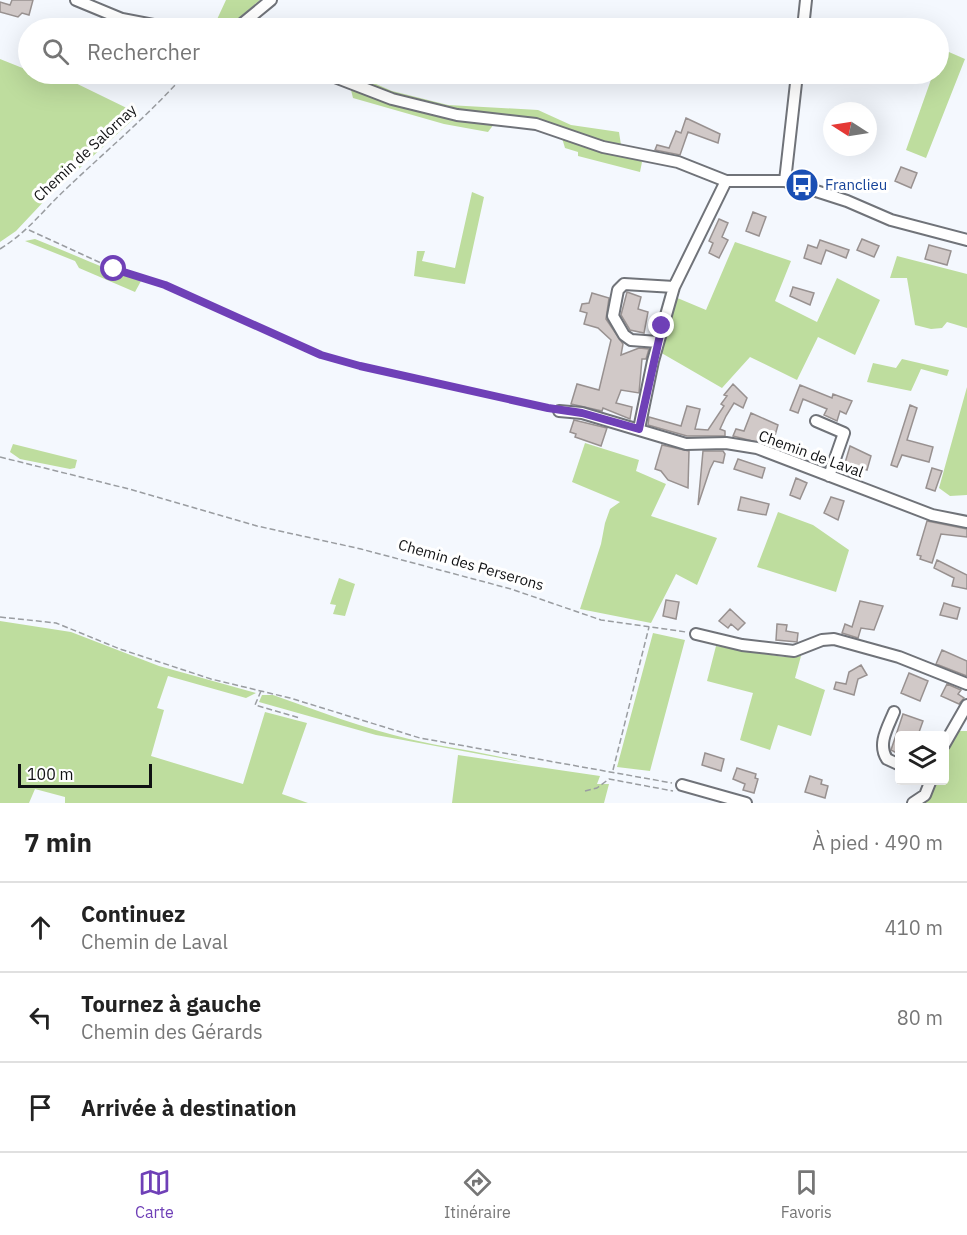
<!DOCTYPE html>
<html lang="fr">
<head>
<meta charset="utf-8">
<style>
	:root { --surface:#fff; --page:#f2f2f2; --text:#222; --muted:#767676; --line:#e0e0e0; --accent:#6f40b7 }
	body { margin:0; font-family:"IBM Plex Sans",sans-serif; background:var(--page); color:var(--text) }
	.controls { position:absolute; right:18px; bottom:18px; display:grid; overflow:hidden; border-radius:6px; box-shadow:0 6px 24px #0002 }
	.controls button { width:54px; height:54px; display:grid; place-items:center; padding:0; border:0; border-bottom:2px solid var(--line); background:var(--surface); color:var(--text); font:30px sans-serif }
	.compass { position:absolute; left:823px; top:102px; width:54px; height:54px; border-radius:50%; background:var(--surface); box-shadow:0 6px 24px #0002; rotate:282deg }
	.scale { position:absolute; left:18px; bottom:15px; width:134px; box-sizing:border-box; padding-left:6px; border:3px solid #101113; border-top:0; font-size:16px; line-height:21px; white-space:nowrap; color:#101113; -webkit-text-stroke:4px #fff; paint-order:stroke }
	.stop { position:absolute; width:18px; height:18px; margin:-14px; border:4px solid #6f40b7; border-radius:50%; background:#fff }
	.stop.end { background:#6f40b7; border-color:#fff; box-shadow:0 2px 6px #0008 }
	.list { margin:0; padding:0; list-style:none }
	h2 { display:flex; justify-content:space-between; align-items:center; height:78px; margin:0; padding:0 24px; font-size:26px }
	h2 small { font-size:20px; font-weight:400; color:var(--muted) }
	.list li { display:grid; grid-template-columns:39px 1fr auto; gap:18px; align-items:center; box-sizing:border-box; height:90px; padding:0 24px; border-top:2px solid var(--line) }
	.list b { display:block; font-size:22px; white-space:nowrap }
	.list p { margin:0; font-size:20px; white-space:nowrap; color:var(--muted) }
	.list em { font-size:20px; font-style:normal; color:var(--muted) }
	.icon { flex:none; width:33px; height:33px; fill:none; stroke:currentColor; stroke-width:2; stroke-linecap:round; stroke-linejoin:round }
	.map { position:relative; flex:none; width:967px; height:803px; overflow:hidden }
	.search { position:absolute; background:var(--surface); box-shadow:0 6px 24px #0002; left:18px; right:18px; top:18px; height:66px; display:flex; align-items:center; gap:15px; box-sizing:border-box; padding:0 21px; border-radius:33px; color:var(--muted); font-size:22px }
	.sheet { height:348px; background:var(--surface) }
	nav { display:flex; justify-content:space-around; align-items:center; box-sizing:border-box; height:84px; border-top:2px solid var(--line); background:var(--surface); font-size:16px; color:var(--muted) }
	nav a { display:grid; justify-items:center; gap:3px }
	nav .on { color:var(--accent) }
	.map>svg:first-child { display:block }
</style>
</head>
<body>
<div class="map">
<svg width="967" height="803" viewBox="0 0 967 803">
	<rect width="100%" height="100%" fill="#f4f8fe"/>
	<path fill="#bedd9e" d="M226 0H260L228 27 213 28Z
		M942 49 965 59 926 158 906 150 933 74H938Z
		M0 59 25 69 28 61V74H57L139 114 47 198 16 231 0 242Z
		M338 74H353L392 91 448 105 538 110 571 125 619 132 621 145 598 140 538 119 457 111 390 96Z
		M351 90 454 118 494 124 488 132 444 124 353 98Z
		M562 138 636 157 642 162 640 172 578 156V152L565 148Z
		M472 192 484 197 465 284 414 276 417 251H425L422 261 455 268Z
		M35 239C71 253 104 269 141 281L135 292 79 268 75 261 25 241Z
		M735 242 791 261 775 301 817 322 837 278 880 300 855 355 818 337 797 380 750 357 722 388 658 351 675 297 706 310Z
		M897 256 967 274V328L947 322 942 328 931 329 915 325 907 278H890Z
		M902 359 949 370 947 376 921 369 911 391 867 382 873 363 896 368Z
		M967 387V495L950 496 939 488Z
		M585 443 639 460 636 471 666 484 651 516 717 538 697 585 676 574 651 623 580 609 601 544 605 523 610 509 620 502 572 482Z
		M13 444 77 460 75 468 70 469 20 459 10 452Z
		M778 512 813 525 849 550 836 592 757 567Z
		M339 578 355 584 345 616 333 614 336 605 330 604Z
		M0 621 71 632 159 666 256 693 246 698 168 676 157 708 164 710 151 756 243 784 265 712 307 723 282 794 308 803H65V797L35 789 29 803H0Z
		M653 633 685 640 650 771 617 767Z
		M716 646 784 657 801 656 795 678 825 690 811 736 778 725 770 750 740 740 753 693 707 681Z
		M262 695H273C318 711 363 728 409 739 447 748 485 752 522 762L376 735 259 702Z
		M958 731H967V803H922L935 781 944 780 945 755Z
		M458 755 600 776 597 784H609L604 803H452Z"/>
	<path fill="#d1c9c8" stroke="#989190" stroke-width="1.5" d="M12 0H33L29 15 22 13 18 17 0 12V2L10 5Z
		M686 118 720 134 718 143 688 132 680 155 655 150 657 145 669 148 676 131 681 133Z
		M901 167 917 173 911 188 895 181Z
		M753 212 766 217 759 236 746 231Z
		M719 219 728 223 722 237 728 240 719 258 709 253 713 243 709 241Z
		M862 239 879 246 874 257 857 250Z
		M820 240 849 250 846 258 826 250 821 264 804 258 808 245 817 248Z
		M929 245 951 251 947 265 925 259Z
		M793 287 814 293 810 305 790 296Z
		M627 292 641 297 638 309 648 312 644 333 630 330 621 315Z
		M592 293 609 298 606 319 623 344 621 355 639 348 649 349 646 359H642L639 393 621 390 616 403 632 407 630 419 603 408 602 411 571 404 577 384 599 390 611 340 598 328 584 324 587 313 580 311 582 304 589 303Z
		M733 384 747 398 743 408 734 403 726 416 720 429 725 431V436H687L648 425 649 417 681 426 687 406 700 409 695 429 708 430 724 406 721 404 727 396 724 395Z
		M800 385 832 398 833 394 852 401 846 414 840 411 837 421 824 415 827 409 803 399 798 413 790 410Z
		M910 405 917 408 907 440 933 447 929 462 902 455 897 467 891 465Z
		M751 413 778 425 772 446 733 436 736 429 744 431Z
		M574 420 607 428 601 446 575 437 576 434 570 432Z
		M662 445 689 451 688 488 668 480 661 471 655 469Z
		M850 446 871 456 867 470 845 463Z
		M703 451H723L725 454 723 463 714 461 710 469 698 505Z
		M738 459 765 468 762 478 734 469Z
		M932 468 942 471 935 491 926 488Z
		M796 478 807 483 800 499 790 495Z
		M741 497 769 504 766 515 738 510Z
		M831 497 844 501 838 520 824 513Z
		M927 521 967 529V537L941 534 932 563 920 559 921 556 917 555Z
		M937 560 967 575V589L952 586 954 578 934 568Z
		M666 600 679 602 676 619 663 616Z
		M860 601 883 606 874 630 861 628 858 638 842 633 845 624 852 627Z
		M944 603 960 608 957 619 940 615Z
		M730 609 745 623 738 630 731 624 728 628 719 621Z
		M777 624 787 625 786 631 798 633 797 642 776 640Z
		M942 650 967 661V676L936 664Z
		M861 665 867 675 858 679 854 695 834 689 836 682 846 684 849 672Z
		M909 673 928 681 920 701 901 693Z
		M947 684 961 690 958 694 964 698 959 704 941 696Z
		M903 714 923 721 918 735H900V755L891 750Z
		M705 753 724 759 721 771 702 765Z
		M737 768 756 774 755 778 758 779 754 793 743 790 745 784 733 779Z
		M810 776 822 780 821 784 828 786 825 798 805 792Z"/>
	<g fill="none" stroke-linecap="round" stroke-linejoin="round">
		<g stroke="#707379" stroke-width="14">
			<path id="minor" d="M76 0 122 19 169 28
				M237 28 271 0
				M803 28 806 0
				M327 74 392 99 457 115 536 124 603 147 678 162 726 181H785L847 201 891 220 967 240
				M785 181 797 74
				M658 342 631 340 624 335 613 316 618 290 624 284 674 287
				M559 411 582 413 686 444 726 443 757 448 932 515 967 522
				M816 421 844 433 829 476
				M639 429 653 361 674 287 726 181
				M696 634 742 645 794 651 822 640 834 639 899 657 967 684
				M894 712C888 727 877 744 887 759L900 765
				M944 745 967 705
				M682 785 746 803
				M913 803 925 795 931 780"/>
		</g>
		<path stroke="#9a9da1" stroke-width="1.5" stroke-dasharray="6 3" stroke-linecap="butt" d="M29 230 114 269 165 285 321 355 360 366 550 409
			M0 249C29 231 44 209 68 187 108 149 149 115 185 74
			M0 457 129 489 257 526 361 549 511 589 601 620 686 632
			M0 617 56 623 120 649 211 679 290 698 420 738 672 783
			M261 691 255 705 300 718
			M613 770 649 627
			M585 791 597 788 609 779 673 791"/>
		<use href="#minor" stroke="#fff" stroke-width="10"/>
	</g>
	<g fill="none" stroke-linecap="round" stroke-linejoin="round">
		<path stroke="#6f40b7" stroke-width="8" d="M114 269 165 285 321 355 360 366 548 408 582 413 639 429 662 326"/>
	</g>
	<defs>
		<g id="bus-disc" transform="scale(1.725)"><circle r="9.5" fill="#1a4fb4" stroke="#fff"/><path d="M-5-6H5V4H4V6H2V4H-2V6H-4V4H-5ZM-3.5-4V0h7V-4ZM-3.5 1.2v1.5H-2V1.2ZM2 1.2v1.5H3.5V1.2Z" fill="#fff"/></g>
	</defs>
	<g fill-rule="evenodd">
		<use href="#bus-disc" x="802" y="185"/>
	</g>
	<g text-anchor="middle" stroke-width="6" stroke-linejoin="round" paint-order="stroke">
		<g font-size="15" fill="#101113" stroke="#fff">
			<text transform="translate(85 153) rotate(-43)" y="5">Chemin de Salornay</text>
			<text transform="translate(811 454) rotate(20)" y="5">Chemin de Laval</text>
			<text transform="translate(471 565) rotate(16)" y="5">Chemin des Perserons</text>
		</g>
		<g font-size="15" fill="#164399" stroke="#fff" text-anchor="start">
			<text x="825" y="190">Franclieu</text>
		</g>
	</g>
</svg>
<div class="controls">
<button><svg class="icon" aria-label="layers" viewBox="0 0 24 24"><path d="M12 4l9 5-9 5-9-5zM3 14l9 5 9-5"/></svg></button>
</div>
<svg class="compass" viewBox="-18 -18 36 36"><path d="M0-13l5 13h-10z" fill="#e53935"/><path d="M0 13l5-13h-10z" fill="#767676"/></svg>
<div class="scale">100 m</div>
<div class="stop" style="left:114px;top:269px"></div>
<div class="stop end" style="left:662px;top:326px"></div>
<div class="search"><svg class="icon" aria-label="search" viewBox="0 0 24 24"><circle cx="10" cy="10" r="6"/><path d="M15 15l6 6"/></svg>Rechercher</div>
</div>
<section class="sheet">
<h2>7 min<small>À pied · 490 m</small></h2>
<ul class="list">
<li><svg class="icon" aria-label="ahead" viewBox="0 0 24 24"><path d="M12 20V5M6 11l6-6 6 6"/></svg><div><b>Continuez</b><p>Chemin de Laval</p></div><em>410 m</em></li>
<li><svg class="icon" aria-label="left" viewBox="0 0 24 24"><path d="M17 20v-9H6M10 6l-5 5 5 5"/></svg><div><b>Tournez à gauche</b><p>Chemin des Gérards</p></div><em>80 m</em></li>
<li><svg class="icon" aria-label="arrive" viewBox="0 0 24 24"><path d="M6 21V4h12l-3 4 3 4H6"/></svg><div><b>Arrivée à destination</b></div></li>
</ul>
</section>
<nav>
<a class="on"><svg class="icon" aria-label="map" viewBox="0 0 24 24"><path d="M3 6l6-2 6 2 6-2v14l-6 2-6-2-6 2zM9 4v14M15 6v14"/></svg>Carte</a>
<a><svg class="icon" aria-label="directions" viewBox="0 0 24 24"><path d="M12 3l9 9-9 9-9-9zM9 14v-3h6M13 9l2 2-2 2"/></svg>Itinéraire</a>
<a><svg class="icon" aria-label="saved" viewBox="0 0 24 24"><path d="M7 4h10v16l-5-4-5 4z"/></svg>Favoris</a>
</nav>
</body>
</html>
